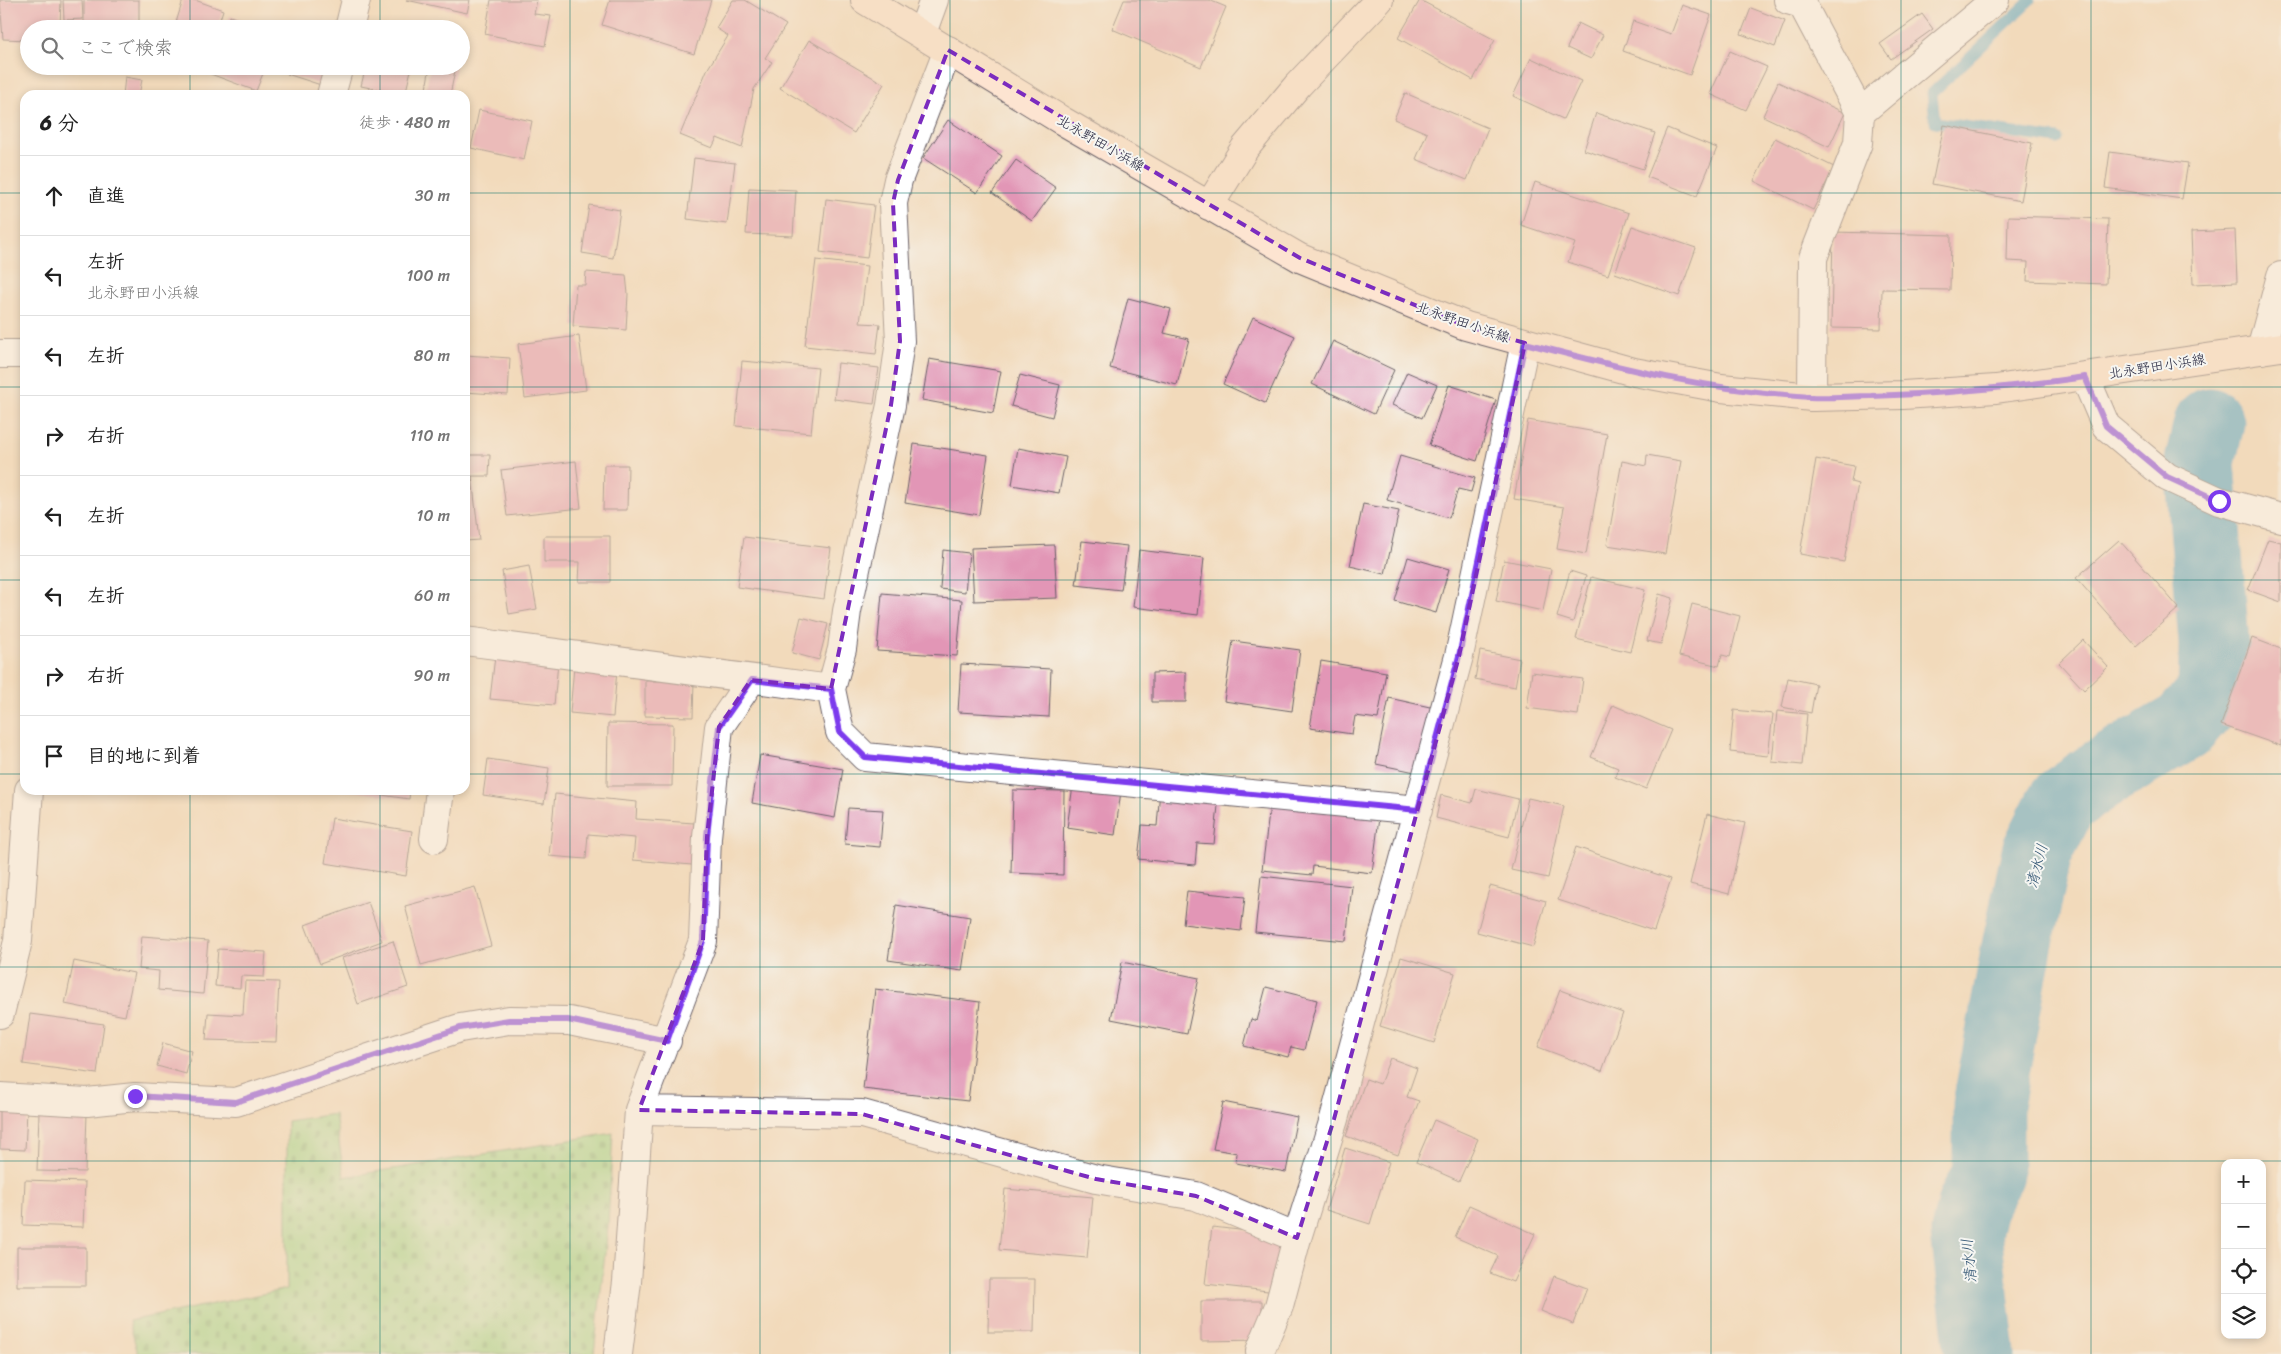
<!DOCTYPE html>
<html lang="ja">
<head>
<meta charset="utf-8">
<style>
	:root { --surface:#fff; --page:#f6f6f6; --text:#222; --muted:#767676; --line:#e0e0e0 }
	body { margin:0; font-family:Sriracha,"Klee One",sans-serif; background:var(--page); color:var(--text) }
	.controls { position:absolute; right:15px; bottom:15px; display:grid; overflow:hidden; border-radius:10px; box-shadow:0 2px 8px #0003 }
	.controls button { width:45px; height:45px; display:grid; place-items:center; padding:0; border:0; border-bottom:1px solid var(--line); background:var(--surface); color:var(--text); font:25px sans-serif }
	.stop { position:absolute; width:15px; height:15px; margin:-11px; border:4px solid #7c3aed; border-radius:50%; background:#fff }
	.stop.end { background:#7c3aed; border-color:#fff; box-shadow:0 1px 5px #0008 }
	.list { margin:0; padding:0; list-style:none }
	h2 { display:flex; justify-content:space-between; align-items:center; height:65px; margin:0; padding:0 20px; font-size:21px }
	h2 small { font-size:16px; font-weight:400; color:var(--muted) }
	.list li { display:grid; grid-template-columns:32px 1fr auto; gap:15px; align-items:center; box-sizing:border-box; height:80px; padding:0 20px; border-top:1px solid var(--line) }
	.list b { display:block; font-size:19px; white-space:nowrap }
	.list p { margin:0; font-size:16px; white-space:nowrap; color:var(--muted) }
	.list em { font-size:16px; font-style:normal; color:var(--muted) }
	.icon { flex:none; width:28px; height:28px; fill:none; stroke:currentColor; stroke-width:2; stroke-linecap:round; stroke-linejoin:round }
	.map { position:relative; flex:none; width:2281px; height:1354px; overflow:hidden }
	.search { position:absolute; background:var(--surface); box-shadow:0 2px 8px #0003; left:20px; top:20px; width:450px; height:55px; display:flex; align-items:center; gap:12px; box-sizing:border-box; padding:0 18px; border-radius:28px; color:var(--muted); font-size:19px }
	.panel { position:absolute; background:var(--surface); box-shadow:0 2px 8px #0003; left:20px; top:90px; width:450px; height:705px; border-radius:15px }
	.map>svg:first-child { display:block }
</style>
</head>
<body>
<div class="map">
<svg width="2281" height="1354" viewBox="0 0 2281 1354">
	<defs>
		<pattern id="cemetery-stones" width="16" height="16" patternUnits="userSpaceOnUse" patternTransform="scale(1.25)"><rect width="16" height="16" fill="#9ed98d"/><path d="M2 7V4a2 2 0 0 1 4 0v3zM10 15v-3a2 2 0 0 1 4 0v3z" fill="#88ba7b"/></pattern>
	</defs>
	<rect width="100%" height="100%" fill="#f6f6f2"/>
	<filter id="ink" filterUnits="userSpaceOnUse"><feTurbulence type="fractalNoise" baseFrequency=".02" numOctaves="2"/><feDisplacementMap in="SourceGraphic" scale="10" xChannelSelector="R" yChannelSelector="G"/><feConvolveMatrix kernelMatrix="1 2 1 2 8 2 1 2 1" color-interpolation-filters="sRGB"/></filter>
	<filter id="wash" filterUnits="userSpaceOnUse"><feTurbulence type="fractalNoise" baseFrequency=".0096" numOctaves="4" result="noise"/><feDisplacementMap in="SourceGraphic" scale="20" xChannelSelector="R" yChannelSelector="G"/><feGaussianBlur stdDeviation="1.12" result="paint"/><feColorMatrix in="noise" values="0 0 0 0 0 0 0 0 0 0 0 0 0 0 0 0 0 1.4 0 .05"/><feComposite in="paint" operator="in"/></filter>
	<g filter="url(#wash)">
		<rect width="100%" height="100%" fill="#f2dabb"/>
		<path fill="url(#cemetery-stones)" stroke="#607e64" d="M335 1114 344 1177 613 1133 608 1226 594 1354H138L129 1321 287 1289V1121Z"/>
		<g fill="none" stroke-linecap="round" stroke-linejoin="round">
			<path stroke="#4da5ca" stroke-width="11" d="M2031 0 1932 93 1935 122 2058 139"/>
			<path stroke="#4da5ca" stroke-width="71" d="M1980 1354 1966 1233 1972 1206 1988 1173V1105L2018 941 2037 852 2062 802 2102 774 2184 726 2213 693 2214 644 2200 462 2209 423"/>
		</g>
		<g id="blocks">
			<path fill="#e296b6" d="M0 0H61L60 27 32 25V29H29V40L3 39Z
				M63 0H82L83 19 64 20Z
				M84 0H139V29H84Z
				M183 0H195L223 10 217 29H174Z
				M406 0H470L467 13Z
				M491 0H537L534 14 551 16 545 46 485 34Z
				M610 0H711L694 54 602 25Z
				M733 0H745L786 25 765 58 772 62 754 89 742 148 717 138 712 148 680 135 707 70 728 36 716 28Z
				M1124 0H1209L1226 7 1201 67 1112 29Z
				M1420 0 1495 40 1473 80 1398 38Z
				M1682 5 1711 15 1690 75 1623 51 1633 21 1671 34Z
				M1751 8 1785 21 1775 47 1741 34Z
				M1922 14 1933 29 1891 59 1880 44Z
				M230 16 264 29H225Z
				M304 21 328 28V29H301Z
				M1578 23 1603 35 1591 59 1567 48Z
				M809 40 884 84 854 133 780 88Z
				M1730 51 1767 67 1746 110 1710 94Z
				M1531 58 1581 81 1563 119 1513 96Z
				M211 66H266L256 91 208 73Z
				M289 66H333L327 87 287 74Z
				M366 66H412L405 95 361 86Z
				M430 66H456L450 95H425Z
				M125 77 142 80 139 95H123Z
				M1778 82 1845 113 1829 147 1763 116Z
				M1405 93 1488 128 1467 180 1416 159 1427 133 1394 119Z
				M479 110 532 121 524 160 471 148Z
				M1596 113 1655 133 1643 169 1584 150Z
				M948 120 1002 156 977 193 923 158Z
				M1944 125 2032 143 2021 201 1932 184Z
				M1667 128 1717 148 1697 196 1647 177Z
				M1775 138 1834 167 1813 210 1754 181Z
				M2110 152 2188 163 2182 199 2105 188Z
				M694 158 735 163 727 224 687 219Z
				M1016 160 1056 188 1032 221 992 193Z
				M1535 182 1629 213 1608 275 1568 262 1575 243 1521 225Z
				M749 188 796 190 793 236 746 234Z
				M826 199 874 205 867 258 820 252Z
				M589 205 620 210 613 258 582 253Z
				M2008 216 2108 219 2106 284 2027 281 2028 262 2007 261Z
				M1632 226 1696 248 1679 296 1615 273Z
				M2235 230 2237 282 2193 284 2191 232Z
				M1833 232 1951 235 1950 290 1882 289 1881 329 1831 328Z
				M816 260 867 266 860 323 880 324 876 354 805 346Z
				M586 272 626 275 628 294 626 330 573 326 576 285H585Z
				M1128 298 1171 309 1164 333 1189 339 1177 385 1110 368Z
				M1253 317 1295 336 1265 403 1223 384Z
				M579 336 586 390 525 398 518 344Z
				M1333 341 1394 370 1374 414 1312 384Z
				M465 355 510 358 508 395 465 392Z
				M929 359 1001 371 993 413 922 400Z
				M742 361 818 368 811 433 736 426Z
				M838 363 879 368 874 404 834 399Z
				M1407 372 1437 385 1422 418 1392 405Z
				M1020 375 1060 385 1052 417 1011 406Z
				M1449 385 1496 400 1477 461 1429 445Z
				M1528 420 1607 434 1586 554 1557 549 1564 507 1514 499Z
				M914 444 988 455 979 515 905 503Z
				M1018 448 1066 457 1059 493 1012 485Z
				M465 455H490L489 476H465Z
				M1647 455 1681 461 1665 554 1607 545 1622 461 1646 466Z
				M1400 456 1475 478 1471 492 1458 489 1449 518 1387 500Z
				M1816 459 1854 466 1851 482 1858 484 1844 562 1800 554Z
				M576 461 581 508 507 516 501 470Z
				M604 465H628L627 510H603Z
				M472 476 479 540 465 541V477Z
				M1363 504 1399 511 1385 574 1350 566Z
				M544 536H610V582H579L580 562H544Z
				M744 537 831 548 824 599 737 587Z
				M2268 539 2281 542V602L2248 590Z
				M2119 540 2179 608 2136 646 2076 578Z
				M1082 541 1127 546 1121 590 1076 585Z
				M1054 545 1057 598 974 601 971 548Z
				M943 550 969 553 965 592 940 589Z
				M1139 550 1204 558 1198 615 1133 607Z
				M1408 557 1449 569 1436 613 1395 601Z
				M1504 560 1551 569 1543 611 1496 601Z
				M529 566 537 609 509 614 502 571Z
				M1570 571 1586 576 1573 622 1557 617Z
				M1591 577 1645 590 1630 652 1576 639Z
				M882 593 962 600 957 656 877 651Z
				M1659 594 1673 598 1661 644 1647 641Z
				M1692 604 1740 616 1730 657 1722 655 1719 666 1679 656Z
				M801 617 828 624 819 660 792 653Z
				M2252 638 2281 649V746L2221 725Z
				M2083 640 2108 667 2084 690 2059 663Z
				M1233 641 1300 650 1292 711 1224 701Z
				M1480 651 1520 659 1515 687 1475 679Z
				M495 656 558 663 554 705 490 699Z
				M1321 661 1386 672 1378 719 1355 716 1352 734 1310 728Z
				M961 664 1051 669 1049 717 958 712Z
				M574 666 617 670 613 717 570 713Z
				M1186 672V702H1152V673Z
				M1532 672 1583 679 1578 715 1527 708Z
				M1788 678 1816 684 1811 713 1782 707Z
				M645 681H694L693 717 645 716Z
				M1389 698 1439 709 1425 774 1376 764Z
				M1613 705 1671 730 1646 789 1615 777 1618 768 1591 757Z
				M1734 710 1773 714 1768 756 1730 752Z
				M1777 711 1807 714 1802 765 1772 762Z
				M608 723 673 724 672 786H607Z
				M760 755 843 769 835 818 752 803Z
				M488 759 549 768 544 804 483 795Z
				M1073 785 1121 791 1115 835 1067 828Z
				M1476 789 1518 799 1509 837 1436 818 1441 795 1472 803Z
				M347 790H410L409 799Z
				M1013 790 1064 791 1063 875 1011 873Z
				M1160 790 1219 796 1214 844 1197 843 1195 865 1138 859 1142 825 1157 826Z
				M555 794 637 802 636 819 694 823 692 865 633 860 635 838 588 834 586 859 549 856Z
				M1271 797 1380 810 1372 873 1313 866 1312 875 1262 870Z
				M1528 798 1564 806 1548 878 1511 870Z
				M848 808 883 810 880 847 845 844Z
				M1707 814 1745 823 1729 894 1690 884Z
				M332 818 412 831 406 876 325 863Z
				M1576 847 1671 879 1654 931 1558 900Z
				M1261 876 1352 886 1346 941 1255 932Z
				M1490 886 1546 901 1533 947 1477 932Z
				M475 887 491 946 421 965 405 906Z
				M1187 891 1245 897 1241 931 1183 924Z
				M368 902 382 941 320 964 305 925Z
				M896 905 970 917 962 971 888 960Z
				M142 936 208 941 203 994 158 990 159 971 139 969Z
				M393 941 408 987 358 1004 342 958Z
				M218 949 266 952 264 977 241 976 240 988 215 986Z
				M1401 957 1455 973 1434 1043 1380 1026Z
				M74 961 134 973 125 1016 65 1004Z
				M1122 962 1199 978 1187 1034 1111 1019Z
				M245 981 279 982 276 1042 206 1040 208 1013 243 1015Z
				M1266 987 1317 1000 1304 1050 1291 1047 1288 1057 1244 1046 1251 1019 1257 1021Z
				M875 989 980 1002 968 1101 863 1089Z
				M1560 990 1623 1013 1602 1071 1538 1047Z
				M30 1014 104 1024 97 1074 23 1064Z
				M163 1043 192 1051 186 1074 157 1066Z
				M1390 1058 1417 1068 1407 1097 1419 1101 1398 1155 1346 1136 1366 1079 1380 1084Z
				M1223 1102 1297 1117 1286 1172 1236 1163 1237 1153 1213 1149Z
				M0 1109 27 1111 25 1150 0 1149Z
				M39 1113 87 1114 85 1172 37 1171Z
				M1434 1120 1478 1139 1459 1181 1416 1162Z
				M1345 1148 1389 1162 1370 1224 1326 1210Z
				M25 1180 85 1182 83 1227 23 1225Z
				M1005 1189 1093 1197 1087 1258 999 1250Z
				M1469 1205 1535 1234 1513 1282 1490 1273 1498 1256 1455 1237Z
				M1212 1227 1284 1235 1277 1292 1205 1284Z
				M17 1247H86V1286H17Z
				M1554 1276 1587 1288 1573 1324 1541 1311Z
				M989 1279H1035L1034 1332H988Z
				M1201 1301H1262V1340L1201 1341Z"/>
		</g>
	</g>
	<g filter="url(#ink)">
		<use href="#blocks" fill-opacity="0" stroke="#6b6268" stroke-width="1"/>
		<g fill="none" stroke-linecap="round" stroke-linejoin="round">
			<g stroke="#6b6268" stroke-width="30">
				<path id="street" d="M1788 0 1802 4 1860 113 1858 143 1813 258 1812 397
					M349 29 356 0
					M922 33 934 0
					M948 50 898 180 893 203 900 341 891 405 847 611 842 649 831 689 840 732 865 757 1418 810
					M331 95 339 66
					M1860 113 1995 0
					M2261 350 2281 276
					M0 354H25
					M2085 377 2106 426 2167 477 2219 501 2281 518
					M465 641 831 689
					M434 839 440 790
					M0 1014 18 941 29 790
					M0 1097 87 1102 135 1097 236 1102 460 1028 509 1020 569 1021 667 1041
					M639 1110 862 1114 1096 1179 1196 1196 1297 1238
					M1260 1351 1279 1306 1297 1238 1334 1119 1459 656 1525 343
					M618 1354 627 1282 639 1110 703 941 707 837 719 727 751 680"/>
			</g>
			<g stroke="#6b6268" stroke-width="30">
				<path id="secondary" d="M865 0 1061 120 1300 258 1466 326 1634 372 1721 388 1812 397 1903 395 1996 389 2281 347
					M1209 206 1245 148 1298 85 1379 0"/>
			</g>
			<use href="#street" stroke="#fff" stroke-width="28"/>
			<use href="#secondary" stroke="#fde4d1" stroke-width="28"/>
		</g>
	</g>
	<g fill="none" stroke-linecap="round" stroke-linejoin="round" filter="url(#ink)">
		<path stroke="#7c3aed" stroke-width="6" d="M135 1096 236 1102 460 1028 509 1020H568L667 1041 703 941 707 836 719 727 752 680 831 689 840 732 865 757 1418 810 1459 656 1525 343C1620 368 1713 391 1810 397 1830 398 1851 396 1871 396 1943 394 2014 387 2085 377L2106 426 2167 477 2219 501"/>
	</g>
	<path d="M0 0H2281V1354H0ZM948 50 1300 258 1466 326 1525 343 1459 656 1334 1119 1297 1238 1196 1196 1096 1179 862 1114 639 1110 703 941 707 837 719 727 751 680 831 689 891 405 900 341 893 203 898 180Z" fill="#f2dabb" fill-opacity=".55" fill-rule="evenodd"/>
	<path fill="none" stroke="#7b2cbf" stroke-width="4" stroke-dasharray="10 6" stroke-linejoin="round" d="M948 50 1300 258 1466 326 1525 343 1459 656 1334 1119 1297 1238 1196 1196 1096 1179 862 1114 639 1110 703 941 707 837 719 727 751 680 831 689 891 405 900 341 893 203 898 180Z"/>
	<path fill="none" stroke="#0f766e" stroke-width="1" stroke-opacity="0.55" d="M190 0V29M380 0V29M570 0V1354M760 0V1354M950 0V1354M1140 0V1354M1331 0V1354M1521 0V1354M1711 0V1354M1901 0V1354M2091 0V1354M190 66V95M380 66V95M0 193H25M465 193H2281M0 387H25M465 387H2281M0 580H25M465 580H2281M0 774H25M465 774H2281M190 790V1354M380 790V1354M0 967H2281M0 1161H2281"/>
	<g text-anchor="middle" stroke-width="4" stroke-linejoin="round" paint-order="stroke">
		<g font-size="14" fill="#22223b" stroke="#f6f6f2">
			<text transform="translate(1101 143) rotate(30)" y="5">北永野田小浜線</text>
			<text transform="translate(1463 322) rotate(19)" y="5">北永野田小浜線</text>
			<text transform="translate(2157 366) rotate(-9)" y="5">北永野田小浜線</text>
		</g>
		<g font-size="15" font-style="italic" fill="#335674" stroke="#f6f6f2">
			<text transform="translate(2037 866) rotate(-75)" y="5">清水川</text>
			<text transform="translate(1969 1261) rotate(-96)" y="5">清水川</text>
		</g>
	</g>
</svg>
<div class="controls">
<button>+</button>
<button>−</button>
<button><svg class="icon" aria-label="locate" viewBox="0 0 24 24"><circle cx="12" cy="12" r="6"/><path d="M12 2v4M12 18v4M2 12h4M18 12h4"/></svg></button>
<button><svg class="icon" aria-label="layers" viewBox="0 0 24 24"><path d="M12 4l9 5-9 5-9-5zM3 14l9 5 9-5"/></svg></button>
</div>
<div class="stop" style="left:2219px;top:501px"></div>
<div class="stop end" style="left:135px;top:1096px"></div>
<div class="search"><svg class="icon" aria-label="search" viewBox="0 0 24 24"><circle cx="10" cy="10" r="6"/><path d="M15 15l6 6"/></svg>ここで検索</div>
<section class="panel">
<h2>6 分<small>徒歩 · 480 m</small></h2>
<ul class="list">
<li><svg class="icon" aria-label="ahead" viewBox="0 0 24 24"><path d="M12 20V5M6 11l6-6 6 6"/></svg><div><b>直進</b></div><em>30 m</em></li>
<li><svg class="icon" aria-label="left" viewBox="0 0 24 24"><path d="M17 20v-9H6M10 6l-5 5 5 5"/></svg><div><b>左折</b><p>北永野田小浜線</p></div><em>100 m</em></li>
<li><svg class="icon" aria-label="left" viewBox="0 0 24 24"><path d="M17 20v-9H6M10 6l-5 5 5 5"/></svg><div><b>左折</b></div><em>80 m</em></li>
<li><svg class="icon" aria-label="right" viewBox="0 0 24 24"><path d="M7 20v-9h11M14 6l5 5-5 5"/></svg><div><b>右折</b></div><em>110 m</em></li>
<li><svg class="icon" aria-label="left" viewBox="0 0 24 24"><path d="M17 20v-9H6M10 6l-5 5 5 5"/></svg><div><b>左折</b></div><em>10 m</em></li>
<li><svg class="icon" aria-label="left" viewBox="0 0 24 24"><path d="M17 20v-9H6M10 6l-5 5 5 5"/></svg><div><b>左折</b></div><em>60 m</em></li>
<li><svg class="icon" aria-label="right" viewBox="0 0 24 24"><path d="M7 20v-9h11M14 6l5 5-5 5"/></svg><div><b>右折</b></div><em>90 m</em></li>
<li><svg class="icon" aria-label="arrive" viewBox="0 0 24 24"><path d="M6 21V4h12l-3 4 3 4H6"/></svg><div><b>目的地に到着</b></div></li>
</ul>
</section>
</div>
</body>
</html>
